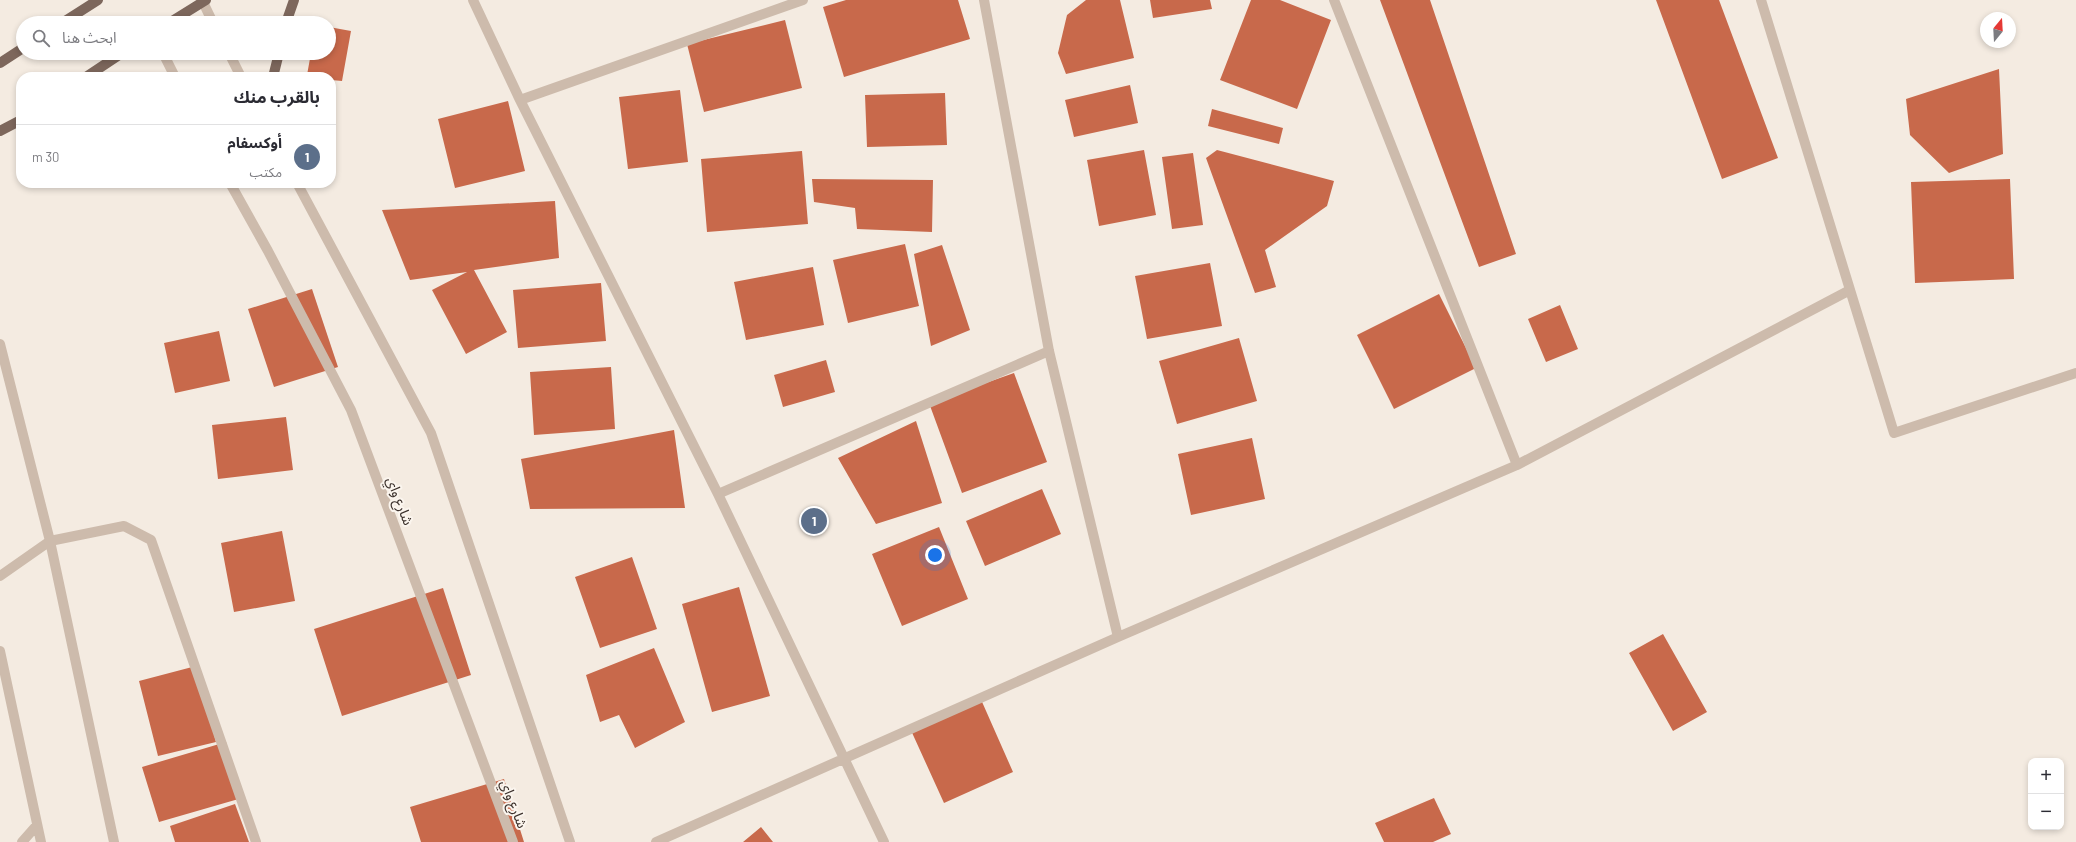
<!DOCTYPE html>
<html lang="ar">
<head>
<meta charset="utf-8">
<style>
	:root { --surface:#fff; --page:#f2f2f3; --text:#2b2b33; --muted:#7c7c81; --line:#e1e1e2; --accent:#ea580c }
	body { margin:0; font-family:Barlow,"Noto Sans Arabic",sans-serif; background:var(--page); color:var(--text); direction:rtl }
	.controls { position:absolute; right:12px; bottom:12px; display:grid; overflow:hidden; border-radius:8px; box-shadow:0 2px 6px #0003 }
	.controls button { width:36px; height:36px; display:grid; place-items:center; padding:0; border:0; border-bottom:1px solid var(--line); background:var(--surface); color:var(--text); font:20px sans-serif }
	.compass { position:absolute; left:1980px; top:12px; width:36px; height:36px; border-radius:50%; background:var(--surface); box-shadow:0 2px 6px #0003; rotate:18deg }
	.you { position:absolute; left:935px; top:555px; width:14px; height:14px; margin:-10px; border:3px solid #fff; border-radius:50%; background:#1a73e8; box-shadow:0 0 0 6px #1a73e833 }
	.badge { display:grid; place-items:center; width:26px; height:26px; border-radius:50%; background:var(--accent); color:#fff; font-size:13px; font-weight:700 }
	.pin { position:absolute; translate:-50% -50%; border:2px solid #fff; box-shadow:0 1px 4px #0006 }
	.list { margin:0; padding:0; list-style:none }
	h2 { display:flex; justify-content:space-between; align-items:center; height:52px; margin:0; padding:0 16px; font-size:17px }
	h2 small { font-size:13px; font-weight:400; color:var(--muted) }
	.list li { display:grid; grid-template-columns:26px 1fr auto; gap:12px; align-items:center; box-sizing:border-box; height:64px; padding:0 16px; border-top:1px solid var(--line) }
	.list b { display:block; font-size:15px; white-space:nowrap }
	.list p { margin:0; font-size:13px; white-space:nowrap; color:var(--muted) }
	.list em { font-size:13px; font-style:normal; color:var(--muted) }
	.icon { flex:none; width:22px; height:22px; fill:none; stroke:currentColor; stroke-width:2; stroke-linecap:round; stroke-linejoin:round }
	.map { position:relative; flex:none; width:2076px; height:842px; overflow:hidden; direction:ltr }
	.search { position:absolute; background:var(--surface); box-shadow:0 2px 6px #0003; left:16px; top:16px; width:320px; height:44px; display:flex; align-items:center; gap:10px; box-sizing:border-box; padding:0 14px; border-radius:22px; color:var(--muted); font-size:15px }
	.panel { position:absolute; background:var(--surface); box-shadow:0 2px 6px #0003; left:16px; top:72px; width:320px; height:116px; border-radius:16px; direction:rtl }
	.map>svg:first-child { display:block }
</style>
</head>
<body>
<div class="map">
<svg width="2076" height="842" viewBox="0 0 2076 842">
	<rect width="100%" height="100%" fill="#f4ebe1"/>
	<path fill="#c8694b" d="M846 0H958L970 39 844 77 823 7Z
		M1086 0H1120L1134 58 1066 74 1058 53 1067 15Z
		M1150 0H1210L1212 9 1153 18Z
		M1251 0H1280L1331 20 1297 109 1220 80Z
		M1380 0H1430L1516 254 1479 267Z
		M1656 0H1719L1778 158 1722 179Z
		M785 20 802 88 704 112 687 44Z
		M329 27 351 31 342 81 331 80V77L307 75 311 53H329Z
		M1999 69 2003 154 1949 173 1910 135 1906 99Z
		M1130 85 1138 123 1074 137 1065 100Z
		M680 90 688 162 628 169 619 97Z
		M945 93 947 145 867 147 865 95Z
		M508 101 525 171 455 188 438 119Z
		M1212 109 1283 128 1279 144 1208 126Z
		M1144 150 1156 215 1099 226 1087 160Z
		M1217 150 1334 181 1327 206 1265 250 1276 287 1255 293 1206 158Z
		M802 151 808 224 707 232 701 159Z
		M1193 153 1203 225 1172 229 1162 157Z
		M812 179 933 180 932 232 857 229 855 208 814 202Z
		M2010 179 2014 279 1915 283 1911 182Z
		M555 201 559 258 474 270 507 332 466 354 432 290 467 272 410 280 382 210Z
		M905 244 919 306 848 323 833 260Z
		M942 245 970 330 931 346 914 254Z
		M1210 263 1222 326 1147 339 1135 276Z
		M813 267 824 325 746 340 734 282Z
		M601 283 606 341 518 348 513 290Z
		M312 289 338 367 274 387 248 309Z
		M1439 294 1476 368 1394 409 1357 335Z
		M1560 305 1578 349 1546 362 1528 319Z
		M219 331 230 381 175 393 164 343Z
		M1239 338 1257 401 1177 424 1159 361Z
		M826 360 835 392 783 407 774 375Z
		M611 367 615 429 534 435 530 372Z
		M1014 373 1047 462 962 493 929 403Z
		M286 417 293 470 218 479 212 425Z
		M916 421 942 503 876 524 838 458Z
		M674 430 685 508 530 509 521 459Z
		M1252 438 1265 499 1191 515 1178 454Z
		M1042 489 1061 534 985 566 966 521Z
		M939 527 968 599 902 626 872 554Z
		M282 531 295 601 234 612 221 543Z
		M632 557 657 629 600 648 575 577Z
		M739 587 770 696 712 712 682 604Z
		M443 588 471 675 342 716 314 629Z
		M1663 634 1707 712 1673 731 1629 653Z
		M654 648 685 722 635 748 619 715 600 722 586 675Z
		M196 666 216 742 158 756 139 681Z
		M979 695 1013 772 944 803 909 726Z
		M226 742 242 798 159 822 142 767Z
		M504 779 524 842H421L410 807Z
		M1434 798 1451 834 1433 842H1384L1375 823Z
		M235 804 249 842H175L170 826Z
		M761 827 773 842H743Z"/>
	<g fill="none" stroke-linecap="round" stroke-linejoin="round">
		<path stroke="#cdbbac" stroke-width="10" d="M473 0 520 100 718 494 884 842
			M984 0 1049 351 1118 637
			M1334 0 1517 465
			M1761 0 1894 433 2076 373
			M203 2 213 23
			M163 53 175 77
			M229 53 241 77
			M520 100 803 0
			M230 183 268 251 351 410 513 842
			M297 183 431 433 570 842
			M0 344 50 541 114 842
			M718 494 1049 351
			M0 576 50 541 124 526 151 540 256 842
			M0 651 41 842
			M22 842 37 825
			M656 842 1118 637 1517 465 1850 290"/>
		<path stroke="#7d675c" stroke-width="10" d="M62 23 98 0
			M169 23 206 0
			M286 23 294 0
			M0 63 23 48
			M86 77 122 53
			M273 77 279 53
			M0 131 21 120"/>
	</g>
	<g text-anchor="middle" stroke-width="4" stroke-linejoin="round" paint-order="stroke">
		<g font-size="14" fill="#3b302b" stroke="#fbf5ee">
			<text transform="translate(400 501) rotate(69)" y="5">شارع واي</text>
			<text transform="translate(514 804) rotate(69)" y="5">شارع واي</text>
		</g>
	</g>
</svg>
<div class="controls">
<button>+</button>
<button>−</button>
</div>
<svg class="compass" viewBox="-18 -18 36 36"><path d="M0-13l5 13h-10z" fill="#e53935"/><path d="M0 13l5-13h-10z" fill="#7c7c81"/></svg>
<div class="you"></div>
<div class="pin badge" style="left:814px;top:521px;background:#5c6f8a">1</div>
<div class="search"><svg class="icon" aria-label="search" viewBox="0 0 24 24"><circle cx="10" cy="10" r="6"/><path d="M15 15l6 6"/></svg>ابحث هنا</div>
<section class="panel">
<h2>بالقرب منك<small></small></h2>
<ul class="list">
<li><span class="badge" style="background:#5c6f8a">1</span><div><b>أوكسفام</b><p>مكتب</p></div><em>30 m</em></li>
</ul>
</section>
</div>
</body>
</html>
